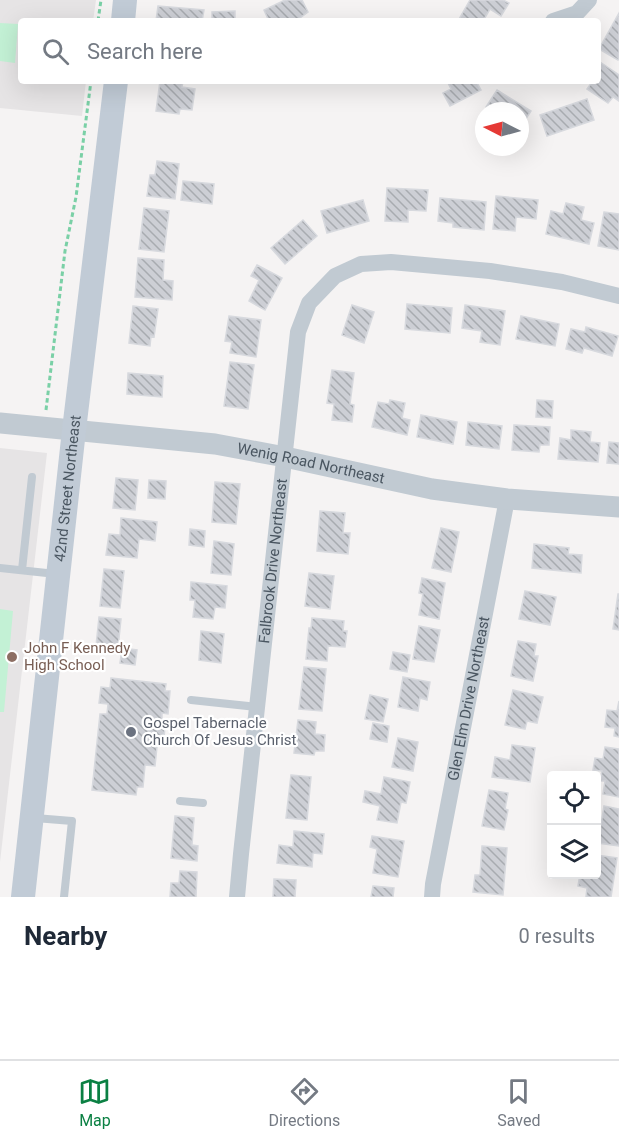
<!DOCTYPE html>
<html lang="en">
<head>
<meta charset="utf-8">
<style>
	:root { --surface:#fff; --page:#f6f6f7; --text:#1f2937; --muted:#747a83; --line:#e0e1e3; --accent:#0b8043 }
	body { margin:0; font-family:Roboto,sans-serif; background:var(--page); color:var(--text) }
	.controls { position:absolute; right:18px; bottom:18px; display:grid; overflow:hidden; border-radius:6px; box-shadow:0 6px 24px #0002 }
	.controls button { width:54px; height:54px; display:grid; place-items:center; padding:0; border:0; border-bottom:2px solid var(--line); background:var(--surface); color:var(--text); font:30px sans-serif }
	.compass { position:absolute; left:475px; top:102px; width:54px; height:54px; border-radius:50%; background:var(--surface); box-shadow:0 6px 24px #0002; rotate:276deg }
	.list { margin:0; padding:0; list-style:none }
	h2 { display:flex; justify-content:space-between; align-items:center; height:78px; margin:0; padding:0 24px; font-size:26px }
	h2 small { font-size:20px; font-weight:400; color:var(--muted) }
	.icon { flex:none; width:33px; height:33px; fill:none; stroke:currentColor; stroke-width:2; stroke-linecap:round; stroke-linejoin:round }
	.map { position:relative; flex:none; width:619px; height:897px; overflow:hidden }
	.search { position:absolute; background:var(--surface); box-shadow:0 6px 24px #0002; left:18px; right:18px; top:18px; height:66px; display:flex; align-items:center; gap:15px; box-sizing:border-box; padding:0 21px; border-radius:6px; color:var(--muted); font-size:22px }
	.sheet { height:162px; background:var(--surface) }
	nav { display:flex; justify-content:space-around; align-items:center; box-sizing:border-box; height:84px; border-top:2px solid var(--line); background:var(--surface); font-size:16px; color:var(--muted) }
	nav a { display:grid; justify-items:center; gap:3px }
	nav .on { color:var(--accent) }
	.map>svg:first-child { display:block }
</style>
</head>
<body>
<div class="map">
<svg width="619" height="897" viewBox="0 0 619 897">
	<defs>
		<pattern id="building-back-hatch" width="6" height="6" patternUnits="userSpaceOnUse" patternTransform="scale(1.5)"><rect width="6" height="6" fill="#cdcfd5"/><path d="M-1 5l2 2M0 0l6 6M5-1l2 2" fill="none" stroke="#a8abb0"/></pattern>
	</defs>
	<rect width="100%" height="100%" fill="#f5f3f3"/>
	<path fill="#e6e4e5" d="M0 0H96L93 21H21V81H86L82 116 0 108Z
		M0 448 47 453 0 862Z"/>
	<path fill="#c3f1d5" d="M0 23 18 24 15 63 0 61Z
		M0 609 13 611 4 712H0Z"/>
	<path fill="url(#building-back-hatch)" stroke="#d7d9de" stroke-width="1.5" d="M285 0H302L308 12 300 18 302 21H269L264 10Z
		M470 0H503L509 3 501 16 490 9 483 21H458Z
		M158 6 204 10 202 21H156Z
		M235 11V21H212V12Z
		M619 13V59L618 60 599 49Z
		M600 62 619 75V101L613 97 608 103 587 89 592 82 590 81H598V65Z
		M160 81H183L182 87 195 89 192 110 180 109 179 114 156 111Z
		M447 81H476L481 90 450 106 443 93 451 89Z
		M497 90 531 111 520 128V111H492L486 107Z
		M587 99 594 120 547 136 540 115Z
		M157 161 179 164 175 199 147 196 150 175H155Z
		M183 181 214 184 212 204 181 200Z
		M387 188 428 190 426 211 408 210V222L385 221Z
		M496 196 538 200 536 219 516 217 515 231 493 229Z
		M440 198 486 202 484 230 453 227V223L438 221Z
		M363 200 369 221 327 233 321 211Z
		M566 203 584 207 581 220 594 223 589 244 546 234 551 211 563 214Z
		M144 208 169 211 164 252 139 249Z
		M604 212 619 214V250L598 246Z
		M303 220 317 236 285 264 271 248Z
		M138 258 164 260 163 280 173 281 172 300 135 297Z
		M257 265 282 278 265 310 249 301 259 280 251 276Z
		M407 304 452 308 450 333 405 329Z
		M352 305 374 312 364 343 342 335Z
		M465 305 505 311 500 345 480 342 482 331 462 328Z
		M133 306 158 309 154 337 151 336 150 346 129 343Z
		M229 316 261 320 256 357 230 353 232 342 225 341Z
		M521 316 559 324 555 346 516 339Z
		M586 327 618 336 612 356 584 348 582 353 566 349 571 329 585 332Z
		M230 362 254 365 248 409 224 406Z
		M332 370 354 373 350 404 354 405 352 422 332 420 334 404 327 403Z
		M128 373 163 376 162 397 127 394Z
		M390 400 405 403 402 418 410 420 407 435 372 427 378 402 389 404Z
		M537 400 553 401 552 418 536 417Z
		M421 415 457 422 453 444 417 437Z
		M468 422 502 426 499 449 466 445Z
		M514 425 550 427 549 445H540L539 452 512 450Z
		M571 430 591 432 590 442 600 443 598 462 558 459 560 438 571 440Z
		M609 442 619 443V464L607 463Z
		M116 478 138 480 135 510 113 508Z
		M149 480 166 481 165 499 148 498Z
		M215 482 240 484 236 524 212 522Z
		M320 511 345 513 343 533H350L348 554 317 551Z
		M121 518 157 522 155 541 139 539 137 558 106 555 109 534 120 535Z
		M441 528 459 532 451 572 432 568Z
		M190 529 205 531 204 547 189 545Z
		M214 541 234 544 231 575 211 573Z
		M534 544 569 548 568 554 582 555 581 573 532 568Z
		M104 569 124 571 120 608 100 606Z
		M309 573 334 576 330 609 305 606Z
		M422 578 445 583 439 619 419 615 423 594 419 593Z
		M191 582 227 586 225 608 215 607 213 619 193 617 195 600H190Z
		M525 591 556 597 550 625 519 619Z
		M618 594H619V630L613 629Z
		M99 617 121 619 118 648 96 646Z
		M312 618 344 621 343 631H347L345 647 328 646 327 661 306 659 309 628H311Z
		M419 626 440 630 434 662 413 659Z
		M201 631 224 634 221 663 199 660Z
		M518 641 536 644 534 656H538L533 681 511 676Z
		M122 648 137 650 135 665 120 663Z
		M393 652 410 655 407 672 390 669Z
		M304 667 326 669 322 711 299 709Z
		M403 677 430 682 427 700 420 698 418 711 398 707Z
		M111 678 166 684 165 691H170L168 714 162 713V720L156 719 155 725 165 726 164 738 158 737 155 766 145 765 143 787H137L136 795 92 790 100 714H107L108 704 99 703 101 687 110 688Z
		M513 690 543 697 537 723 527 721 525 729 505 725Z
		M370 695 388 699 383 722 365 719Z
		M619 701V737L614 736 615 728 605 727 607 710 617 711Z
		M298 720 316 722 315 734 325 735 324 751H315L314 755 294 753Z
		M373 723 389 726 387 742 370 739Z
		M398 738 418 742 413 771 392 767Z
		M512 745 535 748 530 782 492 777 495 757 510 760Z
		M605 747 619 749V797L603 794 605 781H600L602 771 593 770 595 758 603 759Z
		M291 775 311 777 307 820 286 818Z
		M384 777 410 782 406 803 401 802 397 823 377 820 380 806 363 802 365 791 381 794Z
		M489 790 508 793 505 809 508 810 504 830 482 826Z
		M604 806 619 809V846L598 843Z
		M175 816 194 818 192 845 198 846 197 861 171 858Z
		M294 831 324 834 322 854 313 853 312 867 277 863 279 845 293 847Z
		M372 836 404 841 398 877 373 873 377 849 370 847Z
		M482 846 507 848 503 895 473 892 475 875H480Z
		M596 855 617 858 611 897H586L587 888 578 886 580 874H596Z
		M180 871 197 872 196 897H170L171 883H179Z
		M274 879 296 880 295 897H273Z
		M373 886 394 888 393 897H371Z"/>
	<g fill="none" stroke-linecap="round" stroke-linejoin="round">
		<path stroke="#7ad0a6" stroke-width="3" stroke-dasharray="4.5 3" stroke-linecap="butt" d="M98 21 101 0
			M46 410 65 251 76 197 91 81"/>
		<path stroke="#c1cad2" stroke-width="8" d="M0 568 56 574
			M22 570 32 477
			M191 700 257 707
			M180 801 203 803
			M35 818 72 821 64 897"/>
		<g stroke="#c1cad2" stroke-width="16">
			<path d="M553 21 577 13 589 0"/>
			<path id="s1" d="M237 897 241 854 298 332 309 303 335 276 361 264 391 262 490 271 562 282 619 296"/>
			<path id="s2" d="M432 897 433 884 507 499"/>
		</g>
		<path stroke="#c1cad2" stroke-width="21" id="s3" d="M0 423 215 444 285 457 432 489 507 499 619 507"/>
		<g stroke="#c1cbd6" stroke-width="24">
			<path d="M123 21 125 0"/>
			<path id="s4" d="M23 897 74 430 116 81"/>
		</g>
	</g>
	<circle fill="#8d6e63" stroke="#fff" stroke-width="2" cx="12" cy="657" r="6"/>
	<circle fill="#6b7280" stroke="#fff" stroke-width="2" cx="131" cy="732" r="6"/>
	<g text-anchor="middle" stroke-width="4.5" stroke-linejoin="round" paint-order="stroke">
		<g font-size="15" fill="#4a5661" stroke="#fff">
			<text dy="5" stroke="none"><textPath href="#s3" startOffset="314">Wenig Road Northeast</textPath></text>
			<text dy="5" stroke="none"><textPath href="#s4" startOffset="411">42nd Street Northeast</textPath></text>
			<text dy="5" stroke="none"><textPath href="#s1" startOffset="338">Falbrook Drive Northeast</textPath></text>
			<text dy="5" stroke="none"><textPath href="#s2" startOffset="202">Glen Elm Drive Northeast</textPath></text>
		</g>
		<g font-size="15" fill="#785e54" stroke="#fff" text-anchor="start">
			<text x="24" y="653">John F Kennedy<tspan x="24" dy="17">High School</tspan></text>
		</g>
		<g font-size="15" fill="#5b616d" stroke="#fff" text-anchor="start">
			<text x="143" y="728">Gospel Tabernacle<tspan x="143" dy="17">Church Of Jesus Christ</tspan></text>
		</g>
	</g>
</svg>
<div class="controls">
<button><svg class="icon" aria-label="locate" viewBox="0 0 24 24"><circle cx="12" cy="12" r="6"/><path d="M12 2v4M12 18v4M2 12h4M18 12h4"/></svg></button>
<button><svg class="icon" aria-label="layers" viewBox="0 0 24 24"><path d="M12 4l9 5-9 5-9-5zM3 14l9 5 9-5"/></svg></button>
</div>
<svg class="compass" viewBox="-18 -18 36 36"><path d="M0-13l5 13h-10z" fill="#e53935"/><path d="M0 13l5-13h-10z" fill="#747a83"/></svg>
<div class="search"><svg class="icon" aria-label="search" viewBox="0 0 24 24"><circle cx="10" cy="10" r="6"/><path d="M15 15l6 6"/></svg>Search here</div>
</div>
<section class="sheet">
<h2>Nearby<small>0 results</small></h2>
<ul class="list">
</ul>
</section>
<nav>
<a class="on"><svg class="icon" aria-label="map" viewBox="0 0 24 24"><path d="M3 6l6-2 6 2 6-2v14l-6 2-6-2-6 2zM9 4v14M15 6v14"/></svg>Map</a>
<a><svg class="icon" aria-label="directions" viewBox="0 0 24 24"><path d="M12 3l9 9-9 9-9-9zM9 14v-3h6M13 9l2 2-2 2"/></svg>Directions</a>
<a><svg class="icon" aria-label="saved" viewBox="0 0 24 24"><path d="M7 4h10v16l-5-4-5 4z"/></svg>Saved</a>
</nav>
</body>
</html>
